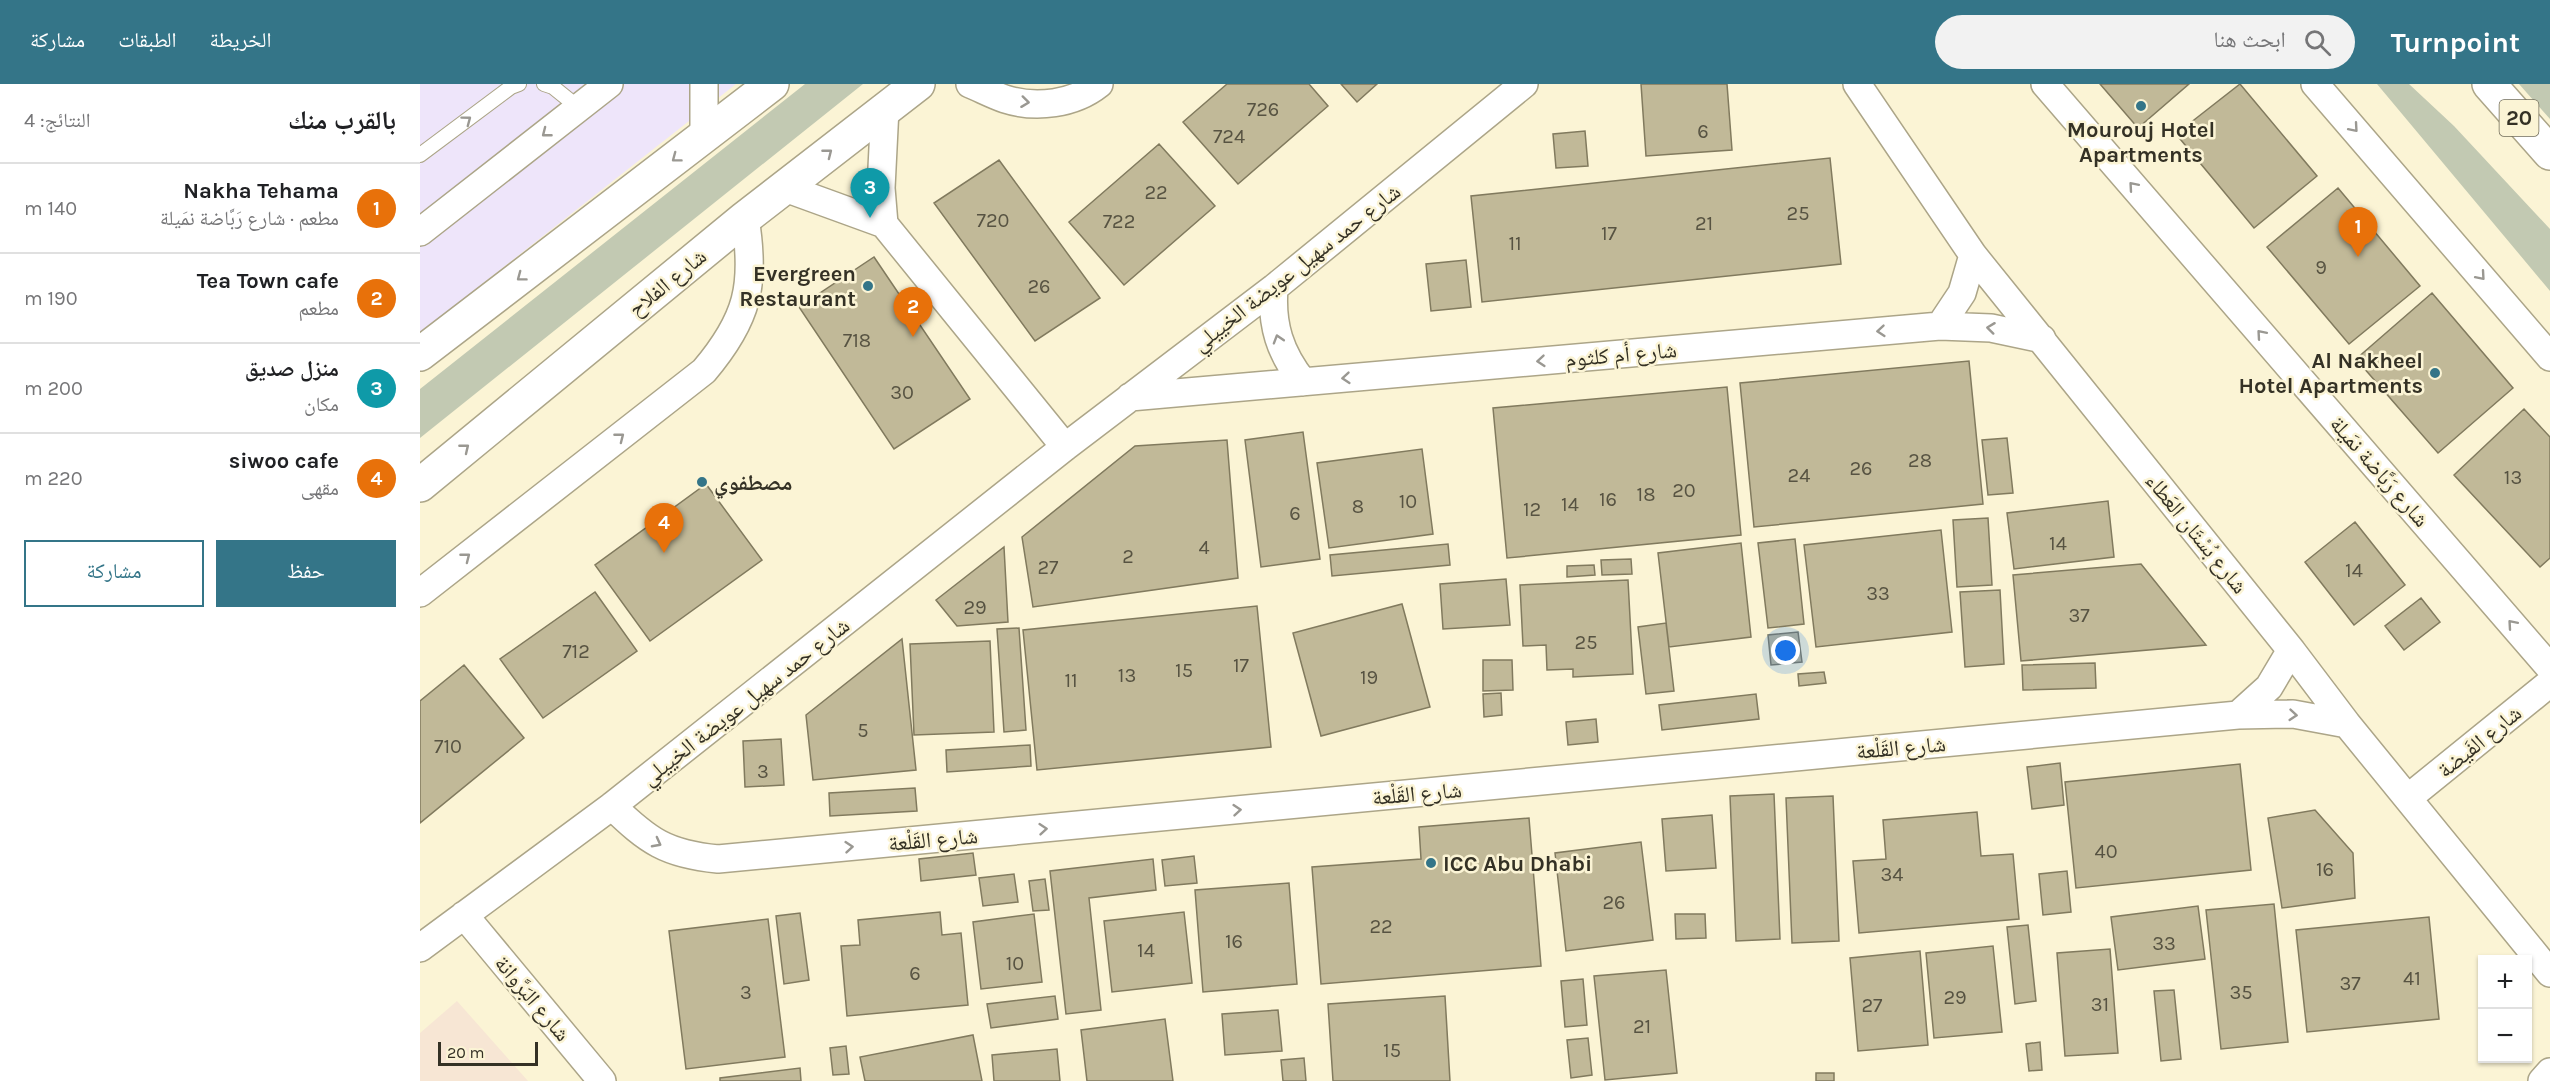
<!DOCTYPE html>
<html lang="ar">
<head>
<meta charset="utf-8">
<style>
	:root { --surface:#fff; --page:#f2f2f2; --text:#202124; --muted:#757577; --line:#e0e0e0; --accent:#347588 }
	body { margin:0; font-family:Karla,"Noto Naskh Arabic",sans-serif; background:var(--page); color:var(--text); direction:rtl }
	.controls { position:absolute; right:18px; bottom:18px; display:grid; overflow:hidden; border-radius:0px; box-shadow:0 2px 4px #0004 }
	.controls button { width:54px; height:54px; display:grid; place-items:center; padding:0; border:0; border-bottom:2px solid var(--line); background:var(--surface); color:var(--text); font:30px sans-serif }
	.scale { position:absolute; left:18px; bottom:15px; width:100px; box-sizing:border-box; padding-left:6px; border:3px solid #343125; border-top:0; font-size:16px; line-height:21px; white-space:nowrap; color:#343125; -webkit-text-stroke:4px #fbf4d5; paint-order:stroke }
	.you { position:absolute; left:1366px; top:567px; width:21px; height:21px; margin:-15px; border:4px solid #fff; border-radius:50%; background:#1a73e8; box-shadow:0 0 0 9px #1a73e833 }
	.badge { display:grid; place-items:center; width:39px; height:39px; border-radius:50%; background:var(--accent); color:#fff; font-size:20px; font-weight:700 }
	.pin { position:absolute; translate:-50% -50px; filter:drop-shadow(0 2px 3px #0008) }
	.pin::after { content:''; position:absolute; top:32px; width:21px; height:18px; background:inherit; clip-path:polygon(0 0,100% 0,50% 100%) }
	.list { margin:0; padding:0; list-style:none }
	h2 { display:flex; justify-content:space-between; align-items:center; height:78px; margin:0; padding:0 24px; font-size:26px }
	h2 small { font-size:20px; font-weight:400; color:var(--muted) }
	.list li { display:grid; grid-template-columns:39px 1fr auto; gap:18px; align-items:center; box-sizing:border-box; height:90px; padding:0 24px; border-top:2px solid var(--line) }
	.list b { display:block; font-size:22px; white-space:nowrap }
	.list p { margin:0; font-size:20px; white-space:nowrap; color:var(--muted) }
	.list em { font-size:20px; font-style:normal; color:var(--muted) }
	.actions { display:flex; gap:12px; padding:18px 24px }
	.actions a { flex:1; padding:14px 0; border:2px solid var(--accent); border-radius:0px; text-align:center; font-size:21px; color:var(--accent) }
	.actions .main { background:var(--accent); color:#fff }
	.icon { flex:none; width:33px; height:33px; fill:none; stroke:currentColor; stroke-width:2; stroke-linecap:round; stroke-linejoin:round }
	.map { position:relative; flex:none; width:2130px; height:997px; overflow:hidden; direction:ltr }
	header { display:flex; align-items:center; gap:36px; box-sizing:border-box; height:84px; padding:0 30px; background:var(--accent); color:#fff }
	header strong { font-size:28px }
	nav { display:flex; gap:33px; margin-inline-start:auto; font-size:21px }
	.search { width:420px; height:54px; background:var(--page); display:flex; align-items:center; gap:15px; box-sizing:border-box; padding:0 21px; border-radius:33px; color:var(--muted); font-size:22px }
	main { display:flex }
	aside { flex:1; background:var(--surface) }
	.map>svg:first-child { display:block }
</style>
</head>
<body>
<header>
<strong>Turnpoint</strong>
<div class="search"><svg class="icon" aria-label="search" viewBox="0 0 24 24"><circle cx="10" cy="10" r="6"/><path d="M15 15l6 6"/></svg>ابحث هنا</div>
<nav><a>الخريطة</a><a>الطبقات</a><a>مشاركة</a></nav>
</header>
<main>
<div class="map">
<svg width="2130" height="997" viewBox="0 0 2130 997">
	<rect width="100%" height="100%" fill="#fbf4d5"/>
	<path fill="#eee5fa" d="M0 0H316L0 249Z"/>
	<path fill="#f7e6d4" d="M37 917 108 997H0V949Z"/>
	<path fill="#c2c9b2" d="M385 0H443L0 354V305Z
		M1957 0H1989L2034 42 2130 145V207Z
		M2099 0H2130V35Z"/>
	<path fill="#c1b998" stroke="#817a5e" stroke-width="1.5" d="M807 0H889L908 22 818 100 763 38Z
		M921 0H957L937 18Z
		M1221 0H1307L1312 66 1226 72Z
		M1680 0H1769L1718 44Z
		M1820 0 1897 92 1834 144 1756 50Z
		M1165 47 1168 82 1136 84 1133 50Z
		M739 60 795 122 704 201 649 138Z
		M1410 74 1421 180 1062 218 1051 112Z
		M579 76 680 214 615 257 514 119Z
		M1918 104 2000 202 1929 260 1847 163Z
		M454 173 550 315 474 365 379 223Z
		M1046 176 1051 223 1011 227 1006 180Z
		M2012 209 2093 304 2018 369 1936 275Z
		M1549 277 1563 420 1334 443 1320 299Z
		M1307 303 1321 451 1087 474 1073 324Z
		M2104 325 2130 353V474L2120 483 2034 391Z
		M883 348 900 475 841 483 825 356Z
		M1587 354 1593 409 1568 411 1562 356Z
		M807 356 818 494 613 523 602 453 715 362Z
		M1002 365 1013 450 909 464 897 379Z
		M286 400 342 476 230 557 175 481Z
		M1688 417 1694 473 1594 485 1587 429Z
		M1568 434 1572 501 1537 503 1533 436Z
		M1935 438 1985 501 1934 541 1885 478Z
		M1521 446 1532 548 1396 563 1384 461Z
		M1375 455 1384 540 1348 544 1338 459Z
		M1321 459 1331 553 1249 563 1238 469Z
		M1028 460 1030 481 912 492 910 471Z
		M584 463 588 538 537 542 516 516Z
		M1211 475 1212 490 1182 491 1181 476Z
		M1721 480 1786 561 1601 577 1593 491Z
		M1174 481 1175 491 1147 493V482Z
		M1086 495 1090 541 1023 545 1020 500Z
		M1208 496 1213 590 1153 593V585L1127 586 1126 561 1103 562 1100 501Z
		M1580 506 1584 580 1545 583 1540 508Z
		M175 508 217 567 123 634 80 575Z
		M2001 514 2020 538 1984 566 1965 542Z
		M982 520 1010 623 901 652 873 549Z
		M837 522 851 663 617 686 603 546Z
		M1246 539 1254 607 1226 610 1218 543Z
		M599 544 606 646 584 648 577 545Z
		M1378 548 1382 578 1351 581 1348 551Z
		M482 555 496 686 393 696 386 631Z
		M570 557 574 648 494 651 490 560Z
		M1063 576H1092L1093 606 1063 607Z
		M1675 579 1676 604 1603 606 1602 581Z
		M44 581 104 654 0 739V617Z
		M1404 588 1406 599 1379 602 1378 590Z
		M1081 609 1082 631 1064 633 1063 610Z
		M1336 610 1339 635 1242 646 1239 621Z
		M1176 635 1178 658 1148 661 1146 638Z
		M361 655 364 701 325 703 323 657Z
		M610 661 611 682 527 688 526 666Z
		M1640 679 1644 721 1612 725 1607 683Z
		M1820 680 1831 786 1656 804 1645 698Z
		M495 704 497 727 410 732 409 709Z
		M1354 710 1360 855 1316 857 1310 712Z
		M1413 712 1419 857 1372 859 1366 714Z
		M1895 726 1933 769 1935 814 1862 824 1848 734Z
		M1557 728 1561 772 1593 770 1599 835 1439 849 1433 777 1466 775 1463 736Z
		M1292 731 1296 784 1246 787 1242 735Z
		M1109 734 1121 882 901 900 892 783 1001 775 999 743Z
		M1221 758 1233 856 1146 867 1135 769Z
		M553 769 556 791 501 797 499 775Z
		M774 772 777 799 745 802 742 776Z
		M733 775 736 806 669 814 681 926 646 930 630 787Z
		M1647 787 1651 828 1623 831 1619 790Z
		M594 790 598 818 563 822 559 794Z
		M625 795 629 826 613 827 609 797Z
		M869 799 877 900 783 908 775 806Z
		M1854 820 1868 958 1801 965 1786 826Z
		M1778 822 1785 875 1698 886 1691 833Z
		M520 828 522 851 541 849 548 921 427 932 421 862 440 861 438 836Z
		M764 828 772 899 692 908 684 837Z
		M380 829 389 896 364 900 356 832Z
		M614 830 622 898 561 905 553 838Z
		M1255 830H1285L1286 854 1256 855Z
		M2009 833 2019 935 1887 948 1876 846Z
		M348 835 365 973 266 985 249 847Z
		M1608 841 1616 917 1595 920 1587 843Z
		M1573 862 1582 948 1514 954 1506 869Z
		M1690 865 1698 969 1645 972 1637 869Z
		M1500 867 1508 961 1438 967 1430 874Z
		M1246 886 1257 989 1185 996 1174 892Z
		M1163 895 1167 941 1145 943 1141 897Z
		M1754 906 1761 975 1741 977 1734 907Z
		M635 912 638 935 571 944 567 920Z
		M1025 912 1030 997H913L908 920Z
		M858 926 862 967 805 971 802 930Z
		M745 935 753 997H667L661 946Z
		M553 951 562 997H445L440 973Z
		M1168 954 1172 991 1151 994 1147 956Z
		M1620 958 1622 986 1609 987 1606 960Z
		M426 962 429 990 413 991 410 964Z
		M637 965 640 997H574L572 971Z
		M884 974 886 997H863L861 976Z
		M380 984 381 997H300V994Z
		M1396 989H1414V997H1396Z"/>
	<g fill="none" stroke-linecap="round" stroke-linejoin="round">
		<g stroke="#aca588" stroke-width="16">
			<path id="lane" d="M124 0 133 3 159 24
				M0 71 91 3 99 0"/>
		</g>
		<g stroke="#aca588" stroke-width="30">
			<path id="street" d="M284 0V53
				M550 0C562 5 573 11 585 15 616 25 654 20 679 0
				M1437 0 1553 171 1871 566 1927 640 2130 889
				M1625 0 2130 584
				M1895 0 2130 273
				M365 104 464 140 645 363
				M464 140 461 104 465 24
				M0 148 189 0
				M854 204C851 241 860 269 883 298
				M1520 242 1542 209 1553 171
				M710 313 1520 242 1571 244 1622 255
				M0 509 284 287C328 235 336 201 325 134
				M1818 631 1849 603 1871 566
				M1988 714 2130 599
				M192 722C228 757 246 770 298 775L1818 631 1873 630 1927 640
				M44 831 182 997
				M0 864 192 722 645 363 854 204 1104 0
				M2122 997 2130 988"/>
		</g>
		<g stroke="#aca588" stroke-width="36">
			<path id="secondary" d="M0 270 352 0
				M0 401 325 134 498 0"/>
		</g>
		<g stroke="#aca588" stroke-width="36">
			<path id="primary" d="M2069 0 2130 69"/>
		</g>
		<use href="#lane" stroke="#fff" stroke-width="14"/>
		<use href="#street" stroke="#fff" stroke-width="27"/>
		<use href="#secondary" stroke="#fff" stroke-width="33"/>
		<use href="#primary" stroke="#fff" stroke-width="33"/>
	</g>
	<defs><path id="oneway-chevron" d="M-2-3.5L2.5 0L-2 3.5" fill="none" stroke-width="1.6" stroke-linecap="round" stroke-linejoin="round" transform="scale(1.5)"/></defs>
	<g stroke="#9a9892">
		<use href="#oneway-chevron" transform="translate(605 18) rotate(7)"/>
		<use href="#oneway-chevron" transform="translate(47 36) rotate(-37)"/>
		<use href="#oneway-chevron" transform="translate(1934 44) rotate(49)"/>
		<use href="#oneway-chevron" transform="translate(126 49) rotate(142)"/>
		<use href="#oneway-chevron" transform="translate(408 69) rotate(-38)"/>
		<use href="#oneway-chevron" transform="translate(256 74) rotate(143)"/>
		<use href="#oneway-chevron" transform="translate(1713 102) rotate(-131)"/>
		<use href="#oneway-chevron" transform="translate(2061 192) rotate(49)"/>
		<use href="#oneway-chevron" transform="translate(101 193) rotate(143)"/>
		<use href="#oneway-chevron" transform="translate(1571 244) rotate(-173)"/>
		<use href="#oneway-chevron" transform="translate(1461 247) rotate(175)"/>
		<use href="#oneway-chevron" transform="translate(1841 250) rotate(-131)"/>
		<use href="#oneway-chevron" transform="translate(858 255) rotate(-107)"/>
		<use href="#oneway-chevron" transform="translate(1121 277) rotate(175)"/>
		<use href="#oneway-chevron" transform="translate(926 294) rotate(175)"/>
		<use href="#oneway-chevron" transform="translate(200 353) rotate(-38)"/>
		<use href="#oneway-chevron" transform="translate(45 364) rotate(-39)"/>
		<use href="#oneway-chevron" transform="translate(46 473) rotate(-38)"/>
		<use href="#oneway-chevron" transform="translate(2092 540) rotate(-131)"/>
		<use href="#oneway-chevron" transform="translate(1873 631) rotate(5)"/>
		<use href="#oneway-chevron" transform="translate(817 726) rotate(-5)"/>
		<use href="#oneway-chevron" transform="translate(623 745) rotate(-5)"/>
		<use href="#oneway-chevron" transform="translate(237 759) rotate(28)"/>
		<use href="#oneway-chevron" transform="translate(429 763) rotate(-5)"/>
	</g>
	<g fill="#347588" stroke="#fbf4d5" stroke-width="2">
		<circle cx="1721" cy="22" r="6"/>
		<circle cx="448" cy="202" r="6"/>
		<circle cx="2015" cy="289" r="6"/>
		<circle cx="282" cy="398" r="6"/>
		<circle cx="1011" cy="779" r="6"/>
	</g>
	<g text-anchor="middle" stroke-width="5" stroke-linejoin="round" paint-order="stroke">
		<g font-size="20" fill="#575342">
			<text x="843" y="32">726</text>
			<text x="1283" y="54">6</text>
			<text x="809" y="59">724</text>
			<text x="736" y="115">22</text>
			<text x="1378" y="136">25</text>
			<text x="573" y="143">720</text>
			<text x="699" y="144">722</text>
			<text x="1284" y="146">21</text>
			<text x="1189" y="156">17</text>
			<text x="1095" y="166">11</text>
			<text x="1901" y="190">9</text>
			<text x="619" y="209">26</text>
			<text x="437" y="263">718</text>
			<text x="482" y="315">30</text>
			<text x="1500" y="383">28</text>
			<text x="1441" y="391">26</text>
			<text x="1379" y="398">24</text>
			<text x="2093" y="400">13</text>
			<text x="1264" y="413">20</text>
			<text x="1226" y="417">18</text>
			<text x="1188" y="422">16</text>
			<text x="988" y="424">10</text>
			<text x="1150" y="427">14</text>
			<text x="938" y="429">8</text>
			<text x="1112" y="432">12</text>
			<text x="875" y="436">6</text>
			<text x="1638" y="466">14</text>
			<text x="784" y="470">4</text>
			<text x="708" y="479">2</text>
			<text x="628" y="490">27</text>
			<text x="1934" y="493">14</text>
			<text x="1458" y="516">33</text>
			<text x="555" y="530">29</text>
			<text x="1659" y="538">37</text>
			<text x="1166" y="565">25</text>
			<text x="156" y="574">712</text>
			<text x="821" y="588">17</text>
			<text x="764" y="593">15</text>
			<text x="707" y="598">13</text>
			<text x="949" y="600">19</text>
			<text x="651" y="603">11</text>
			<text x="443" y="653">5</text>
			<text x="28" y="669">710</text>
			<text x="343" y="694">3</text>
			<text x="1686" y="774">40</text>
			<text x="1905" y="792">16</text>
			<text x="1472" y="797">34</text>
			<text x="1194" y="825">26</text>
			<text x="961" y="849">22</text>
			<text x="814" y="864">16</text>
			<text x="1744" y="866">33</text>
			<text x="726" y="873">14</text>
			<text x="595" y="886">10</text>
			<text x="495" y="896">6</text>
			<text x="1992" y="901">41</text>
			<text x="1930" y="906">37</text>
			<text x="326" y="915">3</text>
			<text x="1821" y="915">35</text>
			<text x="1535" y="920">29</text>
			<text x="1680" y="927">31</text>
			<text x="1452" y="928">27</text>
			<text x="1222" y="949">21</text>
			<text x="972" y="973">15</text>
		</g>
		<rect fill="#fbf4d5" stroke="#706c5a" stroke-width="1.5" x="2079.5" y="16" width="39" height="36" rx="4.5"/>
		<g font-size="21" font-weight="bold" fill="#343125">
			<text x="2099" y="41">20</text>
		</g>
		<g font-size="22" font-weight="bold" fill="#343125" stroke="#fbf4d5" text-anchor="end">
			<text x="1721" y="53" text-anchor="middle">Mourouj Hotel<tspan x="1721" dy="25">Apartments</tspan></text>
			<text x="436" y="197">Evergreen<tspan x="436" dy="25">Restaurant</tspan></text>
			<text x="2003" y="284">Al Nakheel<tspan x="2003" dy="25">Hotel Apartments</tspan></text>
			<text x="294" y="406" text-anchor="start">مصطفوي</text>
			<text x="1023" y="787" text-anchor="start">ICC Abu Dhabi</text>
		</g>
		<g font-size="22" fill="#343125" stroke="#fbf4d5">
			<text transform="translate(876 183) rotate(-38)" y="8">شارع حمد سهيل عويضة الخييلي</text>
			<text transform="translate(247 198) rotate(-39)" y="8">شارع الفلاح</text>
			<text transform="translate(1201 270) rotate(-5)" y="8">شارع أم كلثوم</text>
			<text transform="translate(1960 387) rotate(49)" y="8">شارع رَبَّاضة نمَيلة</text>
			<text transform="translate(1777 449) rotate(51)" y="8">شارع بُسْتَان العَطاء</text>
			<text transform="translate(325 617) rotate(-38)" y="8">شارع حمد سهيل عويضة الخييلي</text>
			<text transform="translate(2059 657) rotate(-39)" y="8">شارع الفَيضة</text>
			<text transform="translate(1481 663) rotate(-5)" y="8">شارع القَلْعة</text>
			<text transform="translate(997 709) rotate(-5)" y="8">شارع القَلْعة</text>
			<text transform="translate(513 755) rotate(-5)" y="8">شارع القَلْعة</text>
			<text transform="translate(113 914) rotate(50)" y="8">شارع البَرَّوانة</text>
		</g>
	</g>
</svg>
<div class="controls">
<button>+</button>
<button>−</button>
</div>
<div class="scale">20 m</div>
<div class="you"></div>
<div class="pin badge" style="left:1938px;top:173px;background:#e8710a">1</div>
<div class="pin badge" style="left:493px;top:253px;background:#e8710a">2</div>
<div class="pin badge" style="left:450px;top:134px;background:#0f9aa8">3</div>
<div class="pin badge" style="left:244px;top:469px;background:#e8710a">4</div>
</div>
<aside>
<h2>بالقرب منك<small>النتائج: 4</small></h2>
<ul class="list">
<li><span class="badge" style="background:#e8710a">1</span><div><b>Nakha Tehama</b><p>مطعم · شارع رَبَّاضة نمَيلة</p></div><em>140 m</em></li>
<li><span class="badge" style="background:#e8710a">2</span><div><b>Tea Town cafe</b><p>مطعم</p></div><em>190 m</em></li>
<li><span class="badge" style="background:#0f9aa8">3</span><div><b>منزل صديق</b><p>مكان</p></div><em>200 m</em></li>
<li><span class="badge" style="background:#e8710a">4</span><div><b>siwoo cafe</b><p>مقهى</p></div><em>220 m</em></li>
</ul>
<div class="actions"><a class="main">حفظ</a><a>مشاركة</a></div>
</aside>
</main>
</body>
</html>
